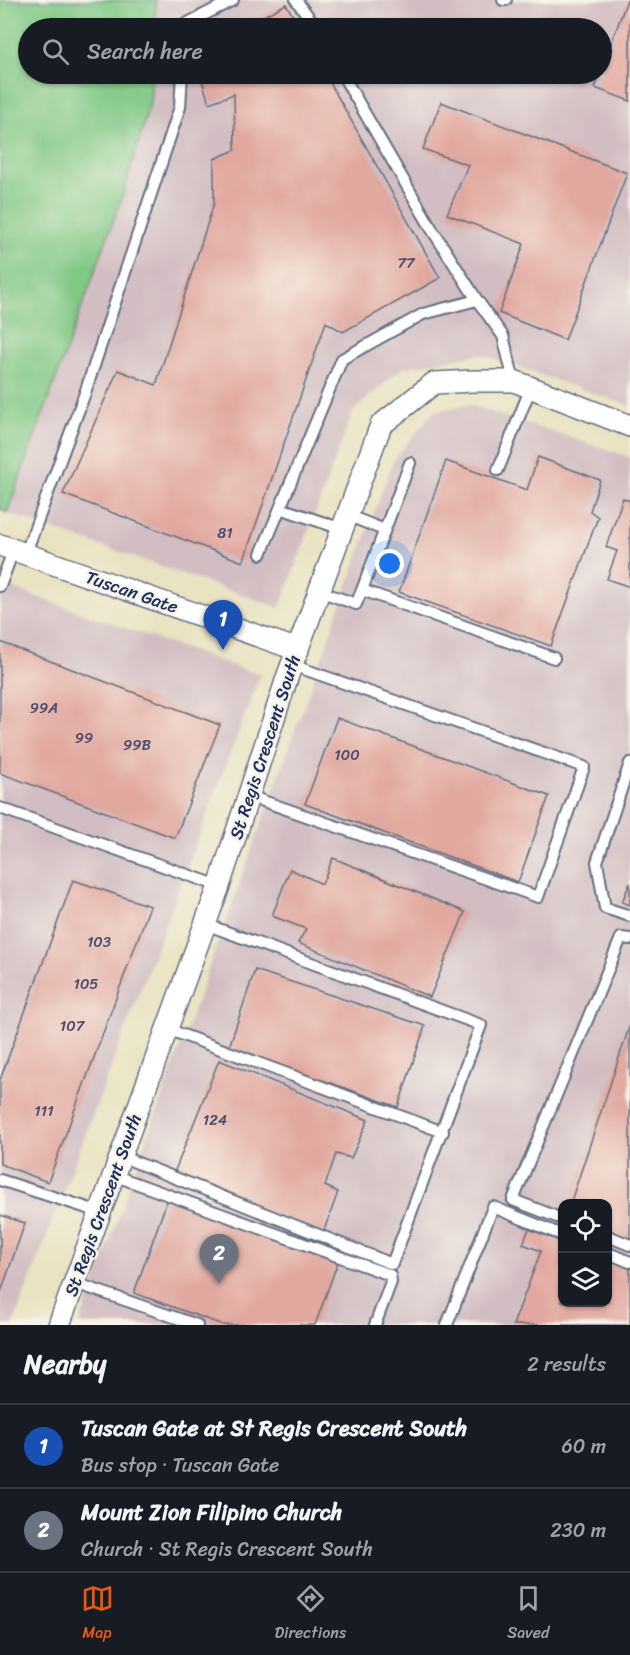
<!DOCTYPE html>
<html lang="en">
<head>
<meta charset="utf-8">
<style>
	:root { --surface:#171b24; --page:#242831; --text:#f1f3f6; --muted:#9ea1a6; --line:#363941; --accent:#ea580c }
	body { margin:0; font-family:Sriracha,sans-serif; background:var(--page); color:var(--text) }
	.controls { position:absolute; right:18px; bottom:18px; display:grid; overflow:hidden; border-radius:12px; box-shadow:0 2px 4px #0004 }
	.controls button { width:54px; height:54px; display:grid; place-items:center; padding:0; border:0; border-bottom:2px solid var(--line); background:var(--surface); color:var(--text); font:30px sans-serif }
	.you { position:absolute; left:390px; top:564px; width:21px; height:21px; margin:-15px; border:4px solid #fff; border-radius:50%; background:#1a73e8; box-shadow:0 0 0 9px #1a73e833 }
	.badge { display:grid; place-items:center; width:39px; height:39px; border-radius:50%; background:var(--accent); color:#fff; font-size:20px; font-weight:700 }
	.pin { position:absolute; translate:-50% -50px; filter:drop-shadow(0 2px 3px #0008) }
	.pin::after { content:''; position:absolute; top:32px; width:21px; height:18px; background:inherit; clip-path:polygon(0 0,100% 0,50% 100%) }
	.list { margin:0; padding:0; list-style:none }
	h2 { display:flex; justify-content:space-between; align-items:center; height:78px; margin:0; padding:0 24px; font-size:26px }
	h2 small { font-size:20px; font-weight:400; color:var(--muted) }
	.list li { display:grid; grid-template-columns:39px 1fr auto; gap:18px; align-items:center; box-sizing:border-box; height:84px; padding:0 24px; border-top:2px solid var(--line) }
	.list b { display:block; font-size:22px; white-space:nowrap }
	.list p { margin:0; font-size:20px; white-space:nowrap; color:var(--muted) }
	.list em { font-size:20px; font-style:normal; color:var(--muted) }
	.icon { flex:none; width:33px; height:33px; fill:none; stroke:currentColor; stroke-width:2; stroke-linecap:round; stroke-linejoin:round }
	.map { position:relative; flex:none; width:630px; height:1325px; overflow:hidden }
	.search { position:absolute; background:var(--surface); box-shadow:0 2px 4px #0004; left:18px; right:18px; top:18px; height:66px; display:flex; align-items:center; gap:15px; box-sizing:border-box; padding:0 21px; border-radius:33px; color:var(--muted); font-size:22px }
	.sheet { height:246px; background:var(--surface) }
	nav { display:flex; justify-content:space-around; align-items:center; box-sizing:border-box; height:84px; border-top:2px solid var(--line); background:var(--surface); font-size:16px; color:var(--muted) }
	nav a { display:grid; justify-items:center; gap:3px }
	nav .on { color:var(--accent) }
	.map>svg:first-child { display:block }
</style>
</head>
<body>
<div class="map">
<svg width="630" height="1325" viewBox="0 0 630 1325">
	<rect width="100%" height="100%" fill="#f7f3e8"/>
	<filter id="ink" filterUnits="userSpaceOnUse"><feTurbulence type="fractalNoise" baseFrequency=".0167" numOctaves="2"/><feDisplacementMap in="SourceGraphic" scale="12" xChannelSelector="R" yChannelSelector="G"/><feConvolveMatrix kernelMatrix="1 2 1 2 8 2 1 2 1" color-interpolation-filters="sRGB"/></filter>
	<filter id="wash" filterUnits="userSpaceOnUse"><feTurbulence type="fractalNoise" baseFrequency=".008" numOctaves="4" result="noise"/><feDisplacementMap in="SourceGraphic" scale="24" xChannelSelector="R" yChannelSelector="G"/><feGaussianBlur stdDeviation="1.35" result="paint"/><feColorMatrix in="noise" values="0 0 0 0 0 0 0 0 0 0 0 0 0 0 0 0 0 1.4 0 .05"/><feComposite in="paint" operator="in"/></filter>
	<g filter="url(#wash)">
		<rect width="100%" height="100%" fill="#eae3c2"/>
		<path fill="#d2bec2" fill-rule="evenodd" d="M156 0H630V406L480 354 402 368 353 411 280 608 7 513 123 194 150 103 152 74H602V28H155Z
			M470 405 630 457V1325H79L393 461 434 411ZM562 1204H608V1302H562Z
			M0 584 260 675 13 1325H0Z"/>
		<path fill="#80c884" stroke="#4e7c71" stroke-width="1.5" d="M0 0H156L155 28H28V74H152L150 103 123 194 7 513 0 509Z"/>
		<g id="blocks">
			<path fill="#e1a89f" d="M627 0H630V101L595 88Z
				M286 4 300 28H241Z
				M200 74H325L440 278 343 332 326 322 243 562 63 494 118 370 156 385 214 203V159L235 150 234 94 209 103Z
				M441 102 627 173 565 340 499 313 524 244 447 214 468 165 423 149Z
				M538 457 600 480 590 511 598 517 551 646 399 592 446 461 527 490Z
				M623 498 630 501V587L607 579 617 551 606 547Z
				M0 642 220 725 175 838 0 773Z
				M337 718 549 796 518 882 305 804Z
				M333 858 465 912 430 997 298 943 306 929 272 916 290 869 322 884Z
				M73 880 150 906 48 1182 0 1164V1080Z
				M630 883V905L622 902Z
				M255 970 425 1026 398 1107 229 1047Z
				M630 1025V1241L608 1233V1204H570Z
				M219 1060 368 1120 351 1158 336 1154 325 1186 338 1192 323 1233 174 1173Z
				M168 1198 339 1259 315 1325H223L134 1293Z
				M0 1215 25 1223 0 1295Z
				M529 1229 562 1242V1302H608V1258L630 1266V1325H513L541 1251 523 1244Z"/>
		</g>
	</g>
	<g filter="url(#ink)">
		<use href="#blocks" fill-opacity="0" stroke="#636e81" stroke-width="1.5"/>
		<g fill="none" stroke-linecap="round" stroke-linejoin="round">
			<g stroke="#636e81" stroke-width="14">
				<path id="lane" d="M296 0 317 28
					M503 0H506
					M184 28V25L233 0
					M342 74 433 231 477 300
					M410 463 362 590 554 658
					M498 470 531 387
					M280 508 342 529
					M347 515 384 530
					M261 554 342 359 423 314 477 300 503 336 514 381
					M25 555 85 393 180 107 182 74
					M0 586 13 551
					M319 591 356 604 362 590
					M630 763 597 862 605 908 630 916
					M249 796 538 897 584 767 292 665
					M0 808 219 886
					M167 1029 443 1132
					M120 1156 392 1264 481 1025 205 924
					M113 1175 390 1275 391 1282 375 1325
					M0 1180 100 1212
					M562 1219 513 1200 621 938 630 939
					M608 1236 630 1245
					M608 1253 630 1262
					M75 1283 197 1325
					M447 1325 493 1207 562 1235"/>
			</g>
			<g stroke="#636e81" stroke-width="24">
				<path id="street" d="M0 545 298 650
					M59 1325 219 886 288 675 381 425 434 383 473 381H514L630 426"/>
			</g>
			<use href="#lane" stroke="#fff" stroke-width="10"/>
			<use href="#street" stroke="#fff" stroke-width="21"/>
		</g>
	</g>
	<g text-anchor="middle" stroke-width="5" stroke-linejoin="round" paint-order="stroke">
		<g font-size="15" fill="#4c4d6e">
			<text x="406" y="268">77</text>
			<text x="225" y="538">81</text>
			<text x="44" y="713">99A</text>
			<text x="84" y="743">99</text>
			<text x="137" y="750">99B</text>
			<text x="347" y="760">100</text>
			<text x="99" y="947">103</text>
			<text x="86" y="989">105</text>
			<text x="72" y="1031">107</text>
			<text x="44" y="1116">111</text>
			<text x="215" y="1125">124</text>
		</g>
		<g font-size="18" fill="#1b2f5e" stroke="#f7f3e8">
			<text transform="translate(132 592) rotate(19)" y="6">Tuscan Gate</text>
			<text transform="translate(265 747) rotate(-72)" y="6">St Regis Crescent South</text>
			<text transform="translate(103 1205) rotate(-70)" y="6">St Regis Crescent South</text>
		</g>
	</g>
</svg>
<div class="controls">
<button><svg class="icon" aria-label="locate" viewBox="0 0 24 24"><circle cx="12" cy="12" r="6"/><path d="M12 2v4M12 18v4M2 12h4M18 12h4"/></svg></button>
<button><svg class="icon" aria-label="layers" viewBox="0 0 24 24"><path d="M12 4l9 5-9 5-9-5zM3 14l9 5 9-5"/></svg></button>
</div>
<div class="you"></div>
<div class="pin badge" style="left:223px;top:650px;background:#1a4fb4">1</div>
<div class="pin badge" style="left:219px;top:1284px;background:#6b7280">2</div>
<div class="search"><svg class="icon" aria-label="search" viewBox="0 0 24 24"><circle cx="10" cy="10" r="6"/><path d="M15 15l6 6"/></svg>Search here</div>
</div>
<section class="sheet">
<h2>Nearby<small>2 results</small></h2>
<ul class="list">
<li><span class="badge" style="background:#1a4fb4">1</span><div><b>Tuscan Gate at St Regis Crescent South</b><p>Bus stop · Tuscan Gate</p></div><em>60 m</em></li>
<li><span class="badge" style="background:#6b7280">2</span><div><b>Mount Zion Filipino Church</b><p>Church · St Regis Crescent South</p></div><em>230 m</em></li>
</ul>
</section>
<nav>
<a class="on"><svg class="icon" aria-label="map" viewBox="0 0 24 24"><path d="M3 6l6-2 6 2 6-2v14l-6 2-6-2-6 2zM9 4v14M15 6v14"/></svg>Map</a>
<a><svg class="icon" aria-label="directions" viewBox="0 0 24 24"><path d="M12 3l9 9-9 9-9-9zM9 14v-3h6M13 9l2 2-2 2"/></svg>Directions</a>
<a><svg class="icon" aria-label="saved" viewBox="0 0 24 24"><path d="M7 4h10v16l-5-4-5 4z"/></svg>Saved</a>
</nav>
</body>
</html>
